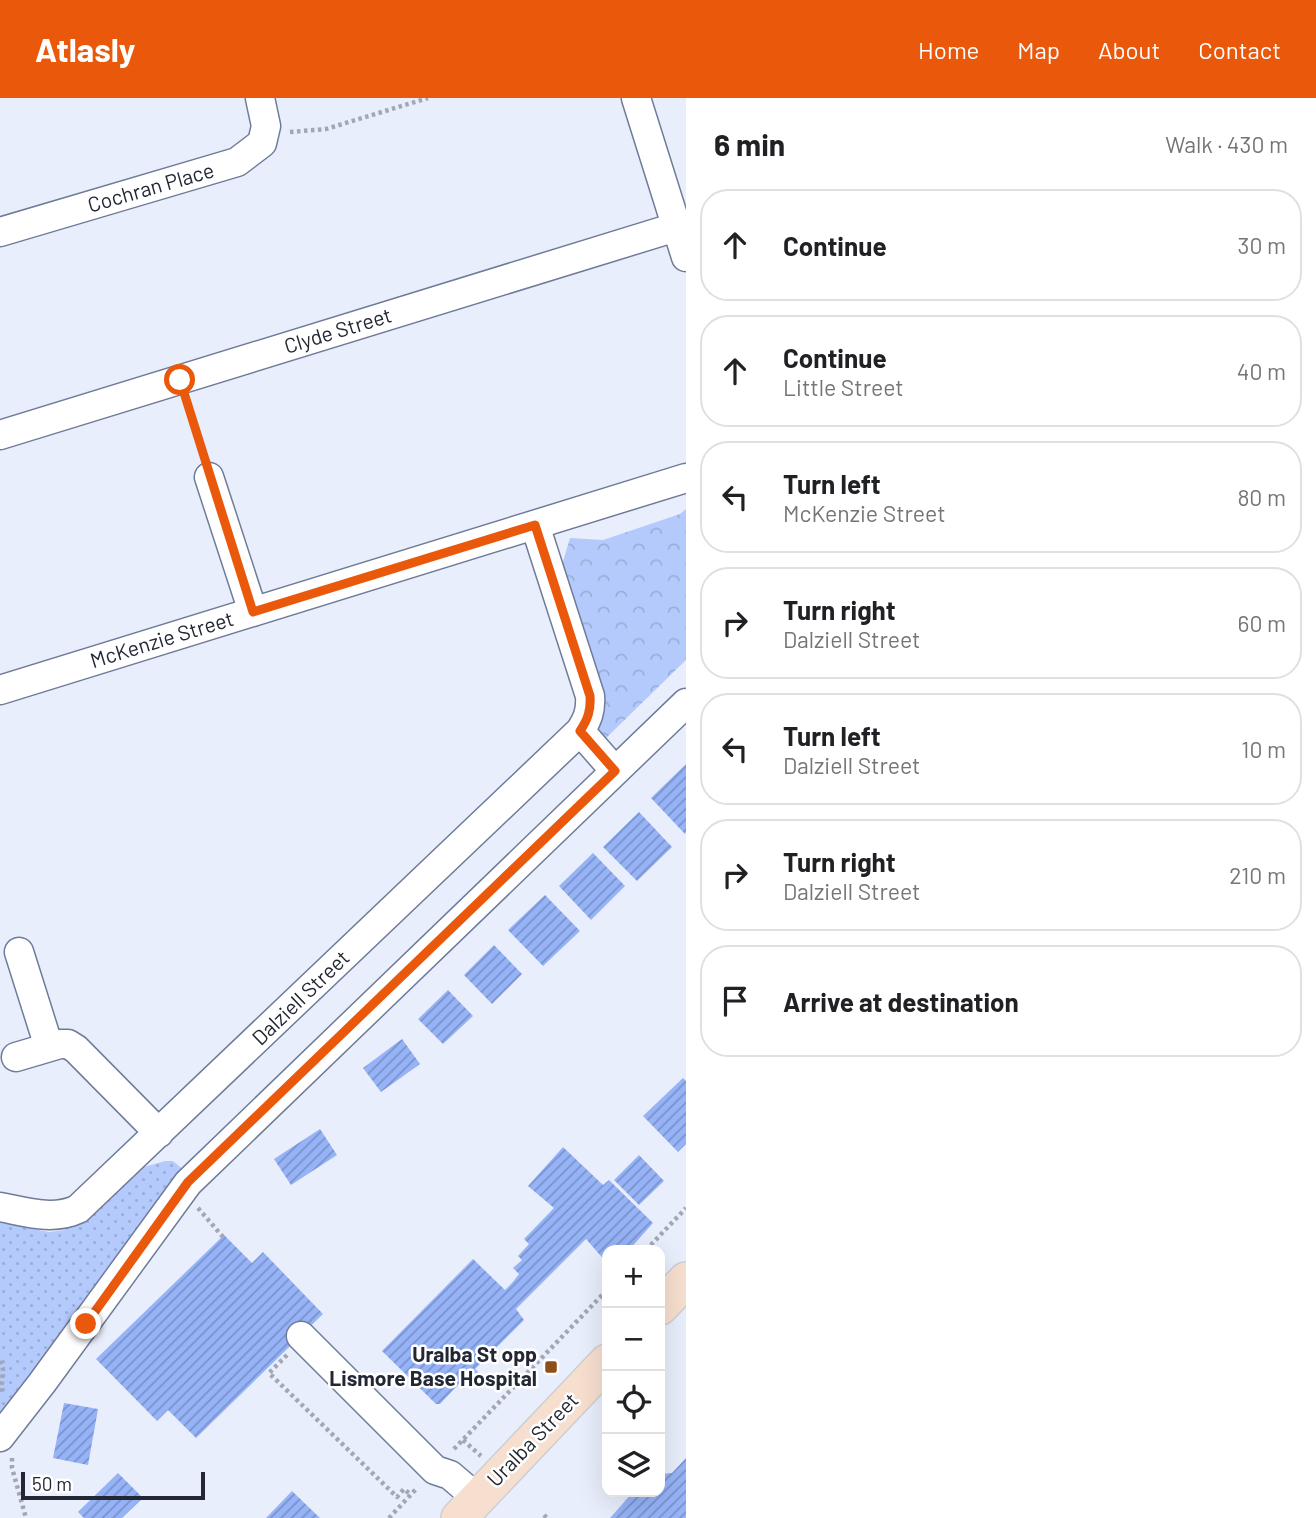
<!DOCTYPE html>
<html lang="en">
<head>
<meta charset="utf-8">
<style>
	:root { --surface:#fff; --page:#f6f6f6; --text:#202124; --muted:#757577; --line:#e0e0e0; --accent:#ea580c }
	body { margin:0; font-family:Barlow,sans-serif; background:var(--page); color:var(--text) }
	.controls { position:absolute; right:21px; bottom:21px; display:grid; overflow:hidden; border-radius:14px; box-shadow:0 7px 28px #0002 }
	.controls button { width:63px; height:63px; display:grid; place-items:center; padding:0; border:0; border-bottom:2px solid var(--line); background:var(--surface); color:var(--text); font:35px sans-serif }
	.scale { position:absolute; left:21px; bottom:18px; width:184px; box-sizing:border-box; padding-left:7px; border:4px solid #222733; border-top:0; font-size:19px; line-height:24px; white-space:nowrap; color:#222733; -webkit-text-stroke:5px #fff; paint-order:stroke }
	.stop { position:absolute; width:21px; height:21px; margin:-16px; border:5px solid #ea580c; border-radius:50%; background:#fff }
	.stop.end { background:#ea580c; border-color:#fff; box-shadow:0 2px 7px #0008 }
	.list { margin:0; padding:0; list-style:none }
	h2 { display:flex; justify-content:space-between; align-items:center; height:91px; margin:0; padding:0 28px; font-size:30px }
	h2 small { font-size:23px; font-weight:400; color:var(--muted) }
	.list li { display:grid; grid-template-columns:46px 1fr auto; gap:21px; align-items:center; box-sizing:border-box; height:112px; margin:0 14px 14px; padding:0 14px; border:2px solid var(--line); border-radius:28px }
	.list b { display:block; font-size:26px; white-space:nowrap }
	.list p { margin:0; font-size:23px; white-space:nowrap; color:var(--muted) }
	.list em { font-size:23px; font-style:normal; color:var(--muted) }
	.icon { flex:none; width:38px; height:38px; fill:none; stroke:currentColor; stroke-width:2; stroke-linecap:round; stroke-linejoin:round }
	.map { position:relative; flex:none; width:686px; height:1420px; overflow:hidden }
	header { display:flex; align-items:center; gap:42px; box-sizing:border-box; height:98px; padding:0 35px; background:var(--accent); color:#fff }
	header strong { font-size:33px }
	nav { display:flex; gap:38px; margin-inline-start:auto; font-size:24px }
	main { display:flex }
	aside { flex:1; background:var(--surface) }
	.map>svg:first-child { display:block }
</style>
</head>
<body>
<header>
<strong>Atlasly</strong>
<nav><a>Home</a><a>Map</a><a>About</a><a>Contact</a></nav>
</header>
<main>
<div class="map">
<svg width="686" height="1420" viewBox="0 0 686 1420">
	<defs>
		<pattern id="grass-dots" width="8" height="8" patternUnits="userSpaceOnUse" patternTransform="scale(1.75)"><rect width="8" height="8" fill="#b5cafc"/><path d="M2 2h.1M6 6h.1" fill="none" stroke="#9baed8" stroke-width="1.8" stroke-linecap="round"/></pattern>
		<pattern id="park-crowns" width="20" height="18" patternUnits="userSpaceOnUse" patternTransform="scale(1.75)"><rect width="20" height="18" fill="#b5cafc"/><path d="M2 6a3 3 0 1 1 6 0M12 15a3 3 0 1 1 6 0" fill="none" stroke="#9baed8"/></pattern>
		<pattern id="building-hatch" width="6" height="6" patternUnits="userSpaceOnUse" patternTransform="scale(1.75)"><rect width="6" height="6" fill="#96b3f8"/><path d="M-1 1l2-2M0 6l6-6M5 7l2-2" fill="none" stroke="#7a92c9"/></pattern>
	</defs>
	<rect width="100%" height="100%" fill="#e8eefb"/>
	<path fill="url(#grass-dots)" d="M165 1063H173L185 1073 0 1321V1124L49 1134 65 1132 85 1122 144 1069Z"/>
	<path fill="url(#park-crowns)" d="M686 411V562L604 642 599 632 603 605 562 467 570 440 603 442 680 416Z"/>
	<path fill="url(#building-hatch)" d="M686 666V734L685 736 651 700Z
		M639 714 672 749 637 783 603 749Z
		M593 755 625 788 591 822 559 788Z
		M545 797 580 833 543 868 508 832Z
		M494 847 522 876 492 906 464 877Z
		M448 892 473 918 443 946 418 921Z
		M402 941 420 966 381 994 363 970Z
		M683 980 686 983V1046L678 1054 643 1018Z
		M320 1031 337 1057 291 1087 274 1061Z
		M563 1049 603 1087 609 1082 653 1125 629 1152H607V1165L586 1141 516 1211 524 1222 475 1271 479 1275 464 1291 459 1286 440 1306H436L382 1253 473 1161 505 1192 512 1185 519 1176 513 1170 522 1162 518 1158 529 1146 524 1141 554 1110 528 1088Z
		M639 1057 664 1083 639 1107 614 1082Z
		M224 1137 252 1165 263 1154 323 1216 196 1340 168 1312 157 1323 96 1261Z
		M64 1305 98 1311 88 1367 53 1360Z
		M686 1360V1420H610L633 1394H660V1376L672 1375Z
		M118 1375 143 1400 122 1420H84L78 1414Z
		M292 1393 320 1420H266Z"/>
	<g fill="none" stroke-linecap="round" stroke-linejoin="round">
		<g stroke="#6f7c99" stroke-width="31">
			<path id="minor" d="M636 0 686 159
				M0 134 237 64 262 45 266 28 260 0
				M0 337 676 129
				M209 379 253 514
				M0 592 686 380
				M580 633 615 673
				M19 854 49 949
				M16 959 60 946H68L76 951 159 1035
				M0 1109C26 1114 53 1123 78 1111L580 633C588 621 591 612 590 598L535 427
				M301 1238 435 1372 450 1377 477 1400
				M0 1339 42 1285 188 1085 686 605"/>
		</g>
		<g stroke="#cecfd2" stroke-width="38">
			<path id="major" d="M660 1209 686 1182
				M459 1420 607 1264"/>
		</g>
		<path stroke="#a1a7b4" stroke-width="4.5" stroke-dasharray="3.5 3.5" stroke-linecap="butt" d="M290 34 326 31 428 0
			M187 306 203 358
			M198 1110 223 1139
			M646 1152 686 1110
			M287 1257 269 1275 397 1399 404 1391 411 1397
			M0 1263 3 1271 1 1297
			M463 1342 481 1358
			M454 1351 607 1192
			M12 1360V1370L26 1420
			M544 1417 547 1420
			M389 1420 417 1390"/>
		<use href="#minor" stroke="#fff" stroke-width="28"/>
		<use href="#major" stroke="#f7dfcf" stroke-width="35"/>
	</g>
	<g fill="none" stroke-linecap="round" stroke-linejoin="round">
		<path stroke="#ea580c" stroke-width="9" d="M86 1226 188 1084 615 673 580 633C588 621 591 612 590 598L535 427 253 514 180 282"/>
	</g>
	<rect fill="#8e4e17" stroke="#fff" stroke-width="2.5" x="544" y="1262" width="14" height="14" rx="3.5"/>
	<g text-anchor="middle" stroke-width="5" stroke-linejoin="round" paint-order="stroke">
		<g font-size="21" fill="#222733" stroke="#fff">
			<text transform="translate(151 90) rotate(-16)" y="7">Cochran Place</text>
			<text transform="translate(338 233) rotate(-17)" y="7">Clyde Street</text>
			<text transform="translate(162 542) rotate(-17)" y="7">McKenzie Street</text>
			<text transform="translate(301 900) rotate(-44)" y="7">Dalziell Street</text>
			<text transform="translate(533 1342) rotate(-46)" y="7">Uralba Street</text>
		</g>
		<g font-size="21" font-weight="bold" fill="#222733" stroke="#fff" text-anchor="end">
			<text x="537" y="1264">Uralba St opp<tspan x="537" dy="24">Lismore Base Hospital</tspan></text>
		</g>
	</g>
</svg>
<div class="controls">
<button>+</button>
<button>−</button>
<button><svg class="icon" aria-label="locate" viewBox="0 0 24 24"><circle cx="12" cy="12" r="6"/><path d="M12 2v4M12 18v4M2 12h4M18 12h4"/></svg></button>
<button><svg class="icon" aria-label="layers" viewBox="0 0 24 24"><path d="M12 4l9 5-9 5-9-5zM3 14l9 5 9-5"/></svg></button>
</div>
<div class="scale">50 m</div>
<div class="stop" style="left:180px;top:282px"></div>
<div class="stop end" style="left:86px;top:1226px"></div>
</div>
<aside>
<h2>6 min<small>Walk · 430 m</small></h2>
<ul class="list">
<li><svg class="icon" aria-label="ahead" viewBox="0 0 24 24"><path d="M12 20V5M6 11l6-6 6 6"/></svg><div><b>Continue</b></div><em>30 m</em></li>
<li><svg class="icon" aria-label="ahead" viewBox="0 0 24 24"><path d="M12 20V5M6 11l6-6 6 6"/></svg><div><b>Continue</b><p>Little Street</p></div><em>40 m</em></li>
<li><svg class="icon" aria-label="left" viewBox="0 0 24 24"><path d="M17 20v-9H6M10 6l-5 5 5 5"/></svg><div><b>Turn left</b><p>McKenzie Street</p></div><em>80 m</em></li>
<li><svg class="icon" aria-label="right" viewBox="0 0 24 24"><path d="M7 20v-9h11M14 6l5 5-5 5"/></svg><div><b>Turn right</b><p>Dalziell Street</p></div><em>60 m</em></li>
<li><svg class="icon" aria-label="left" viewBox="0 0 24 24"><path d="M17 20v-9H6M10 6l-5 5 5 5"/></svg><div><b>Turn left</b><p>Dalziell Street</p></div><em>10 m</em></li>
<li><svg class="icon" aria-label="right" viewBox="0 0 24 24"><path d="M7 20v-9h11M14 6l5 5-5 5"/></svg><div><b>Turn right</b><p>Dalziell Street</p></div><em>210 m</em></li>
<li><svg class="icon" aria-label="arrive" viewBox="0 0 24 24"><path d="M6 21V4h12l-3 4 3 4H6"/></svg><div><b>Arrive at destination</b></div></li>
</ul>
</aside>
</main>
</body>
</html>
